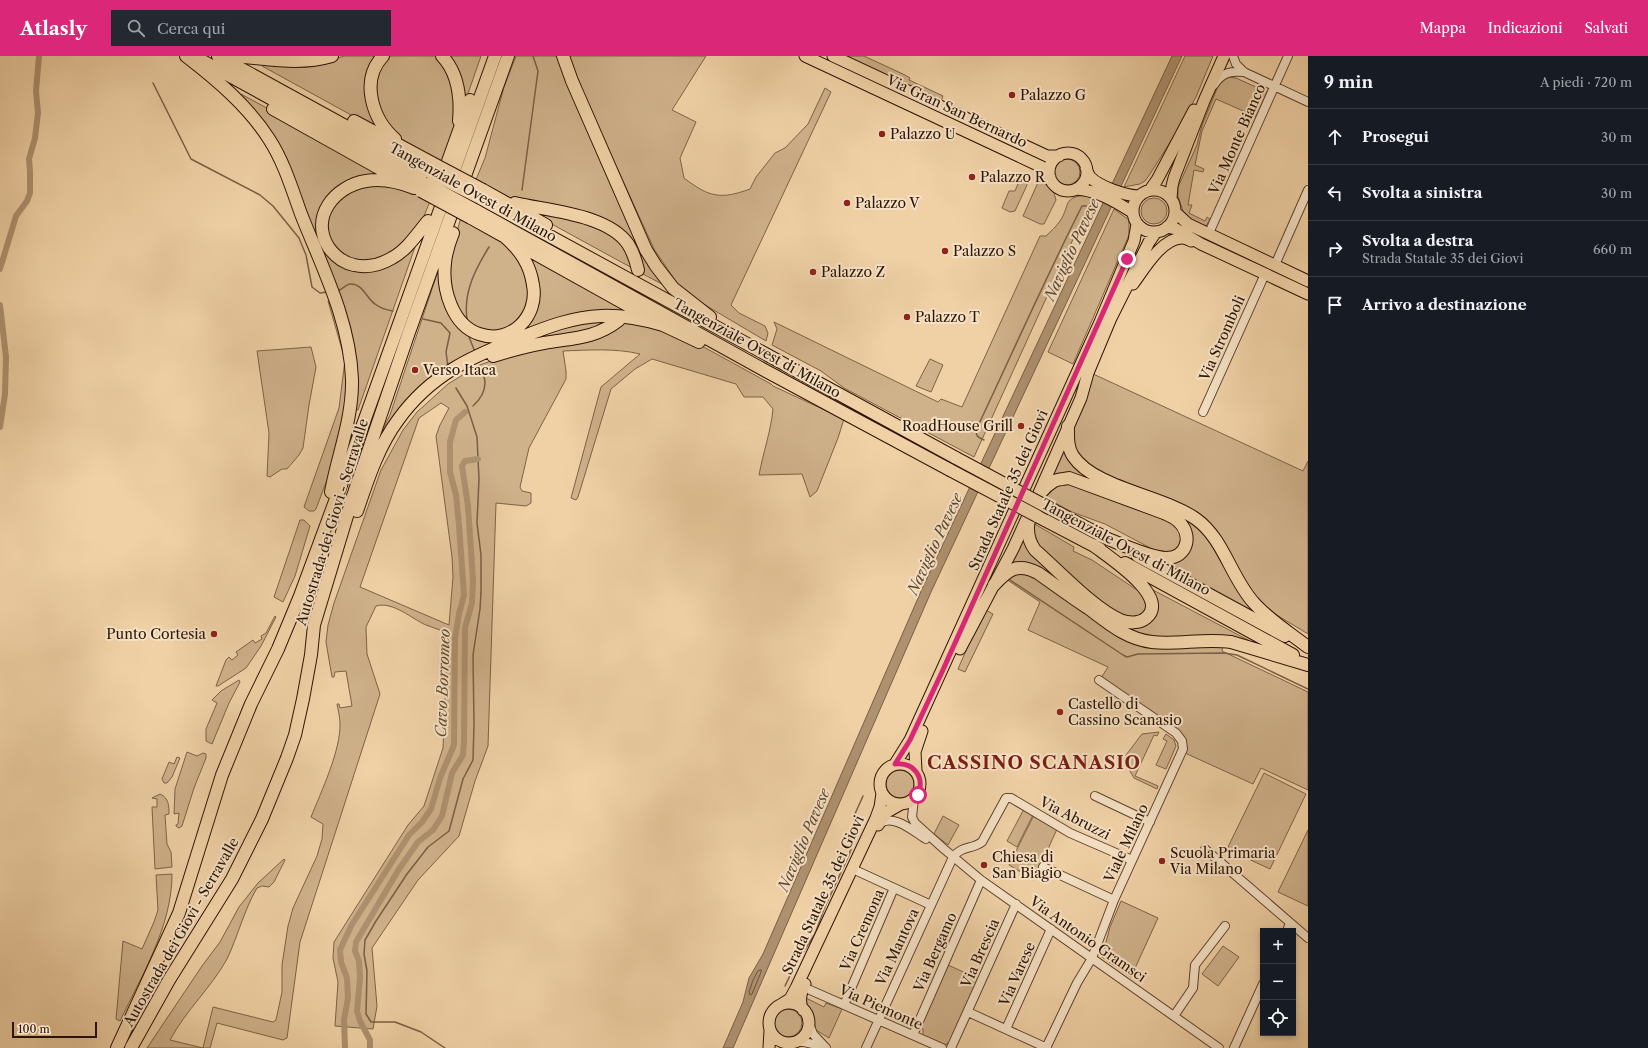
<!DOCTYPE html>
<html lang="it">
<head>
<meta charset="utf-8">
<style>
	:root { --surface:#171b24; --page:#242831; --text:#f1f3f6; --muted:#9ea1a6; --line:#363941; --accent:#db2777 }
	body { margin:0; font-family:"Libre Caslon Text",serif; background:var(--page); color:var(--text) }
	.controls { position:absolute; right:12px; bottom:12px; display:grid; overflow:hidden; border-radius:0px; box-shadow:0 2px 6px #0003 }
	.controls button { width:36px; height:36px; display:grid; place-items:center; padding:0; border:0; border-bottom:1px solid var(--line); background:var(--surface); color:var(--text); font:20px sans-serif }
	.scale { position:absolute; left:12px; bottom:10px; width:85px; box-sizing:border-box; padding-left:4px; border:2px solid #2d1403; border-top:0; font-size:11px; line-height:14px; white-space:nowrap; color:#2d1403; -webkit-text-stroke:3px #f5e1c5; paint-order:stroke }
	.stop { position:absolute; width:12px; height:12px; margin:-9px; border:3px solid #db2777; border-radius:50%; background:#fff }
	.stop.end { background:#db2777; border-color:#fff; box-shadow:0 1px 4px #0008 }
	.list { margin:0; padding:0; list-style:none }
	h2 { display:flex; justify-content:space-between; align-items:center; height:52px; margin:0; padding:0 16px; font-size:17px }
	h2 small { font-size:13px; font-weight:400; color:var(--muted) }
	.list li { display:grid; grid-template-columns:26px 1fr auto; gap:12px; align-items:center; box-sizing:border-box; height:56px; padding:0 16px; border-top:1px solid var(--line) }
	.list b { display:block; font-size:15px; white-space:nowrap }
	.list p { margin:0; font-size:13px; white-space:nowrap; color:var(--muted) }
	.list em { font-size:13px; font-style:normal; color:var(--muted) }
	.icon { flex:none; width:22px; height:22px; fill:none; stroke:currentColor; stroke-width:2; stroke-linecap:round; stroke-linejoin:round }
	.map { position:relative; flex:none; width:1308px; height:992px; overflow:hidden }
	header { display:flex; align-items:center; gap:24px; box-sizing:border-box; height:56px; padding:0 20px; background:var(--accent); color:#fff }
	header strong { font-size:19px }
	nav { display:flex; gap:22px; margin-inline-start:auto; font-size:14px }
	.search { width:280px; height:36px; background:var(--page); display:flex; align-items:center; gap:10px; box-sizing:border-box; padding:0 14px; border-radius:0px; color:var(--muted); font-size:15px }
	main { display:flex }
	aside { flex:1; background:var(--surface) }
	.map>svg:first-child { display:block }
</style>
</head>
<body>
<header>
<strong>Atlasly</strong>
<div class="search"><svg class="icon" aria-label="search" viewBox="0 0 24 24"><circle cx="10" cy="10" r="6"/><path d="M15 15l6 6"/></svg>Cerca qui</div>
<nav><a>Mappa</a><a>Indicazioni</a><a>Salvati</a></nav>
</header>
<main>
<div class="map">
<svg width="1308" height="992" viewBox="0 0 1308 992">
	<rect width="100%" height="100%" fill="#f0d1a6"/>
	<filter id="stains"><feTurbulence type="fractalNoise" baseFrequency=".005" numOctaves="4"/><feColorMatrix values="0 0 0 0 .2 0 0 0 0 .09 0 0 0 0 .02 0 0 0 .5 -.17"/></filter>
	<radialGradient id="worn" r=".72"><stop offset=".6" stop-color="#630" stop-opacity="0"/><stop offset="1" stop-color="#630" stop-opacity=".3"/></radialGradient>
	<path fill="#cfb18a" stroke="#7e6246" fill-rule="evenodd" d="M345 0H380L370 15 382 76 262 10 264 7 321 6Z
		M390 0H435L440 3 453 26 456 65 443 108 407 89 390 71 383 61 374 32 375 20Z
		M446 0H481L464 49Z
		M516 0H560L663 225 662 228 641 217 619 174 510 142 475 126 485 102 504 31Z
		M568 0H706L672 54 696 66 680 102 684 122C709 141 720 144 750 133L756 121 775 97 785 92 808 68 825 32 831 36 731 249 739 257 765 270 768 277 766 285 700 246 681 233 654 193 572 13Z
		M846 0H864L905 19 910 22 909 24 943 40 941 45Z
		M1185 0H1213L1196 41 1174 80 1150 118 1145 125 1140 128 1124 131Z
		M1227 21 1236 22 1267 36 1257 61 1216 43 1202 75 1195 109 1204 113 1203 116 1194 114 1188 149H1192L1189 157 1205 165 1207 161 1210 163 1206 170 1191 163 1183 155 1178 140V131L1197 89 1202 69 1219 28Z
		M241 38 388 118 354 124 319 165 348 212 414 190 415 191 358 354 353 353 355 334 309 167 240 40Z
		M1054 116a13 13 0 1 1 26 0a13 13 0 1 1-26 0Z
		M1040 122 1054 137 1056 144 1044 168H1040L1023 160Z
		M1020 123 1025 124 1027 129 1015 155 1010 156 1002 152 1009 135H1015Z
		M390 127 431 143 419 172 405 189 378 205 354 206 337 194 328 179V159L339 139 361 129Z
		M1088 139 1099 143 1090 160 1084 159 974 401 844 332 821 315 772 289 777 273 774 266 938 346 941 343 962 351 1040 180H1046C1051 175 1056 171 1060 165 1071 149 1061 141 1088 139Z
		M1141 155a13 13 0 1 1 26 0a13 13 0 1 1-26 0Z
		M1114 153 1129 164V179L1073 308 1048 296Z
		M526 154 598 170 623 188 634 213Z
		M461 161 502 183 525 212 530 228 529 252 515 270 494 277 473 270 455 249 448 209Z
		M526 198 625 249 620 256H590L456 306 374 397 377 385 390 359 441 206 447 249 490 284 536 254Z
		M328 245H332L347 300 348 348 334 405 316 453 314 455H309L304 451 339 352 345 304Z
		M609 263 598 273 524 287 544 275Z
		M623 265H630L691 284 771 328 773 330 844 363 838 382 817 435 810 441 802 418 759 419C763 397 771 375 773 353L763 341H744L736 328 652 303 635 313 611 333 578 441 576 444 571 442 601 331 640 298C615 292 589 294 563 295L566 315V323L529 392 520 431 522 435 531 437V447L526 450 496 447 488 690 475 725 459 780 418 824 372 892 377 950 373 973 335 970 338 926 333 902 334 886 408 769 424 750 443 692 448 577C441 574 433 572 426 569 412 563 393 545 376 550L366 571 367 598 380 638 300 886 287 982 283 984 217 967 210 992H147L202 910 220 886 239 851 258 827 284 803 285 804 274 826 269 831 262 830 257 832C244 854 238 880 227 903 211 932 186 954 170 984L203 992 213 951 273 966 276 964 282 936V909L288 870 293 852 317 800 322 783 323 768 311 761C321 736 341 694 340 667 340 661 338 654 337 648H339L340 652 352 650 346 615 335 616 334 621H332L326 586 328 569 334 547 381 414 403 374 417 356 448 328 477 310 510 298ZM441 347 449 352 440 369 436 380 452 501 453 521 449 569 360 531 419 362Z
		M311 291 316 311 309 349 303 392 299 399 287 413H282L270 421 267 420 269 377 257 295Z
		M930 303 943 309 931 336 916 330Z
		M1091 317 1303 415 1308 405V578L1275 558 1262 549 1252 538 1217 480 1095 414 1077 397 1071 382 1077 355Z
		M1065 388 1073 404 1178 456 1201 471 1270 564 1165 507 1178 501 1184 466 1051 422Z
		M1066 426 1166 461 1180 471 1183 487 1173 497 1156 495 1105 468 1072 456 1044 441 1051 433Z
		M300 464H304L310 470 295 520 283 546 274 541Z
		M1033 467 1074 491 1073 495 1092 504 1140 536 1148 550 1140 561 1126 562 1105 551 1033 485Z
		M1023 479 1113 563 1147 564 1153 534 1250 585 1170 583 1138 580 1042 516 1009 510Z
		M1032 517 1117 577 1223 587 1222 595 1308 636V734L1261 712 1253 728 1185 697C1187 688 1186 684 1181 676L1101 622 1108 611 1028 574 1040 546 1006 523 1008 519Z
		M984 553 993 558 965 616 958 613Z
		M275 560 276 561 261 590 246 612 218 630H216L226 604 229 601 232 604 238 599 236 596 253 584 255 587 262 583 261 580 266 577Z
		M239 624 240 626 229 647 212 688 206 685V673L217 647 212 644 221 635Z
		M1159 676 1157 680 1154 679 1135 720 1158 730 1157 733 1134 722 1123 703 1142 678Z
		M1166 678 1174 684 1176 690 1166 713 1156 709 1167 685 1163 683Z
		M187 696 197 700 203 697 206 698V702L194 732 182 770 179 772 176 770V769L178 768 179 757 174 758 175 733Z
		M177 701 180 702 172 721 167 727H164L162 723 169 706 174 708Z
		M886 728a14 14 0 1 1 28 0a14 14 0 1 1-28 0Z
		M1264 717 1306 738 1270 813 1227 793Z
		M160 738C169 742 169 750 169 758L165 759 167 788 171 796 172 811 155 813 152 751H157V743L152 742Z
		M1024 753 1033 759 1017 791 1007 785Z
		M1034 759 1057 773 1034 824 1009 809Z
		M943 760 959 769 948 789 934 778Z
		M1308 774V850L1278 836Z
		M172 818C172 870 142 919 120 965L116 963 123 885 142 893 154 866 158 854 156 819Z
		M1121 845 1158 862 1131 921 1102 901 1110 871Z
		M1223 890 1239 901 1218 930 1202 918Z
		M948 909 979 923 950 987H947L946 989 923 979V973L920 971Z
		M806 942 824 951 826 947 842 953 829 982 816 974 813 962 807 948Z
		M774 967a14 14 0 1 1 28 0a14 14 0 1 1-28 0Z"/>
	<path fill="#ae916f" stroke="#7a5f44" d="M1172 0H1182L931 536 733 992H723L743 946 749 922 763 898 922 533Z"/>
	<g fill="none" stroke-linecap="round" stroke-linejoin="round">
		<path stroke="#6e5239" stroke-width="1" d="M761 914V916L752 938 750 939 749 936 753 924 758 915Z"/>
		<path stroke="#7a5f44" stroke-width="1.5" d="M153 27 191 103 260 139 273 150 299 182 306 199 312 231 320 237 328 236
			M522 134 538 15 533 0
			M337 235C343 234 345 228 351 228 363 228 367 243 375 248 380 252 387 254 393 255
			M423 263 441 267 450 277 446 296 448 311
			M467 263C463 236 476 212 489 191
			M469 281 475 296
			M473 350C485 339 489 326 480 311
			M984 384C977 381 975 379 977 372 1012 298 1045 223 1082 150H1089L1091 145
			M1007 522 1123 599 1127 601 1138 598 1224 597 1237 599 1308 633
			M785 930 796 907 815 878 824 853 849 799 854 784V760L863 740
			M445 992 421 976 395 966H371L366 958 367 915 364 898 365 884 376 865 407 818 428 791 449 775 463 723 473 704 474 668 473 599 480 553 481 536V499L477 467 479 423 477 381 467 350 456 332"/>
		<path stroke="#ae916f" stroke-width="6" d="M0 213 16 160 27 145 30 137V115L29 103 35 82 38 57 36 35 39 0
			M0 249 6 301 5 338 0 371
			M345 992 344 964 348 942 347 922 341 906 340 894 351 870 409 779 422 766 431 753 440 722 454 689 455 583 459 558 464 539 459 469 456 439 450 416V386L456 364 465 356
			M370 992V984L360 965 357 955 360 922 359 905 355 895 356 886 399 813 418 786 433 774 442 760 452 717 463 699 464 686 465 572 472 547 473 524 468 450 462 410 465 405 478 403"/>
		<g stroke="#5e432c" stroke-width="10">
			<path id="minor" d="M1233 0 1236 8 1244 16 1308 46
				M1214 29C1222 16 1231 15 1244 16
				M1209 177 1288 0
				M1275 209 1308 134
				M1203 356 1265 218
				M1095 740 1150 766
				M914 743 912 761 915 767 944 793 981 824 1219 992
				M879 768C893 757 913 775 926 783
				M1205 793 1308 882
				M1043 811 1114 844
				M857 815 931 849
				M1287 875 1290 867
				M810 934 942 992
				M844 949 894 832
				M968 956 1047 992
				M1174 960 1193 932 1195 909 1225 870
				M808 965 813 978 826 992
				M1006 973 1051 873
				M913 979 981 824
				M794 986H804L825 991
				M866 992 953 801C963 789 971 794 982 786L1006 742H1011L1070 777 1132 804
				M951 992 1016 848
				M1046 992 1077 927 1092 902 1114 844 1183 693 1182 685 1176 677 1099 624
				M1234 992 1263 928"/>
		</g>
		<g stroke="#2d1403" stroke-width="13">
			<path id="major" d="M805 0 1042 111 1050 121
				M833 0 1047 100H1059
				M1049 116a19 19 0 1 1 38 0a19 19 0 1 1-38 0Z
				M1086 112C1087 115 1088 118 1090 121 1100 131 1124 139 1138 140
				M1076 133C1096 134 1115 145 1132 156
				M1133 155a21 21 0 1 1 42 0a21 21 0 1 1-42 0Z
				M1150 134 1157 124 1194 54
				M1171 143 1172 130 1174 122 1204 45 1224 0
				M1175 156 1188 168 1308 225
				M1167 171 1176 173 1201 188 1308 238
				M1133 228C1144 213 1162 182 1182 182 1185 182 1189 184 1191 185
				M1039 437 1081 342 1088 317 1111 262 1149 186 1156 176
				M960 593 1013 493 1028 460
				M880 728a20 20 0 1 1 40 0a20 20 0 1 1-40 0Z
				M895 708 910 684 1100 266 1134 185 1137 168
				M916 715 915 696 922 675
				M878 769 887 756 901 748
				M769 967a20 20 0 1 1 40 0a20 20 0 1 1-40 0Z
				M782 948 790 943 796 932 876 762 880 751 882 737
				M803 954C798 945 801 936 805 928
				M769 992 770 974"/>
		</g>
		<g stroke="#2d1403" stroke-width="14">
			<path id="highway" d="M186 0C217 24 248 50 269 83 284 106 292 133 301 158 322 211 350 265 352 323 353 362 338 398 331 436
				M218 0 429 116
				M232 0C266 2 298 10 332 0
				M383 0C360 24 372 63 395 83
				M442 0C459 18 461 42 459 65
				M563 0 572 25 646 194 656 210 673 232 710 261
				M199 3 427 128
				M273 53 400 124
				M354 65 432 107
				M447 108 470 44
				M414 132C399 126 383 122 366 125 335 130 309 161 329 192 335 200 344 207 354 209 367 212 380 209 392 202 407 194 417 178 428 165
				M483 134 546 169
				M480 142 956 402
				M515 147C548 155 607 158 628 188 633 196 636 205 638 214
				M475 154 766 315 950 414
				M471 162 663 269 699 286
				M453 177C449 187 446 196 445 207 442 233 452 269 479 278 511 289 539 260 533 229 530 208 520 194 504 180
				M493 300C509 295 526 290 544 287 572 282 595 283 619 264
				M1068 370C1068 380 1067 391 1073 400 1094 432 1164 440 1196 463 1224 483 1231 522 1254 547 1269 564 1290 577 1308 591
				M1051 453 1108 483
				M357 455C368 423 378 391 398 364 430 319 472 300 522 281 547 271 573 261 601 260 622 259 642 263 663 269
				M1037 460 1100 493
				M1093 489C1107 500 1172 541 1146 562 1139 568 1128 567 1120 564 1093 552 1058 514 1035 494 1019 472 1033 438 1054 425 1058 423 1065 423 1069 422L1164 457C1168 459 1174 461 1178 465 1193 478 1188 502 1166 502 1147 501 1119 487 1101 480
				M1138 500 1285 580
				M1125 507 1293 599
				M994 529C1008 514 1017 506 1038 517 1055 529 1071 541 1088 552 1108 567 1126 583 1152 586 1178 589 1204 582 1231 586L1308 609
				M117 992 179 857 222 719 251 648 278 593 300 540 351 402 495 0
				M131 992 169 924 232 823 262 763 287 702 295 679 303 643 311 599 314 569 353 440 408 279 508 0"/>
		</g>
		<use href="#minor" stroke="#f5e1c5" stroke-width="8"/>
		<use href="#major" stroke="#f0d1a6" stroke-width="11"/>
		<use href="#highway" stroke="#f0d1a6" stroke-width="12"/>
		<g stroke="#2d1403" stroke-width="14" stroke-linecap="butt">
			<path id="highway-bridge" d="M432 107 483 134
				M429 116 480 142
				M427 128 475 154
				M421 135 471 162
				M956 402 1051 453
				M950 414 1037 460"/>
		</g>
		<use href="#highway-bridge" stroke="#f0d1a6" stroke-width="12"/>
	</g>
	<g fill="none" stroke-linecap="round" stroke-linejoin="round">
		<path stroke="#db2777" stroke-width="5" d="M918 739C925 721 914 706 895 708L910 684 942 616 1127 203"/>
	</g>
	<g fill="#8f2418" stroke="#f5e1c5" stroke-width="1.5">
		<circle cx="1012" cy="39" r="4"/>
		<circle cx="882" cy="78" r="4"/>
		<circle cx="972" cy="121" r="4"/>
		<circle cx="847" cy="147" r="4"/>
		<circle cx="945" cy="195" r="4"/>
		<circle cx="813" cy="216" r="4"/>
		<circle cx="907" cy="261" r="4"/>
		<circle cx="415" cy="314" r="4"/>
		<circle cx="1021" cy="370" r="4"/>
		<circle cx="214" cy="578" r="4"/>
		<circle cx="1060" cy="656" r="4"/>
		<circle cx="1162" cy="805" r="4"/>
		<circle cx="984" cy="809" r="4"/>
	</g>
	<g text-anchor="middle" stroke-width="4" stroke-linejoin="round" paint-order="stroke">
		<g font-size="14" fill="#2d1403" stroke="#f5e1c5" text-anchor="start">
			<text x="1020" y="44">Palazzo G</text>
			<text x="890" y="83">Palazzo U</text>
			<text x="980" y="126">Palazzo R</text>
			<text x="855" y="152">Palazzo V</text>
			<text x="953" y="200">Palazzo S</text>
			<text x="821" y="221">Palazzo Z</text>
			<text x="915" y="266">Palazzo T</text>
			<text x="423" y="319">Verso Itaca</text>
			<text x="1013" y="375" text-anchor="end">RoadHouse Grill</text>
			<text x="206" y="583" text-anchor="end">Punto Cortesia</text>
			<text x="1068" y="653">Castello di<tspan x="1068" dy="16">Cassino Scanasio</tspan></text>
			<text x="1170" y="802">Scuola Primaria<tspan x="1170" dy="16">Via Milano</tspan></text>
			<text x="992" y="806">Chiesa di<tspan x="992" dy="16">San Biagio</tspan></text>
		</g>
		<g font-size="14" fill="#2d1403" stroke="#f5e1c5">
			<text transform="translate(957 55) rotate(25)" y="5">Via Gran San Bernardo</text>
			<text transform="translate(1237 83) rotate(-66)" y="5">Via Monte Bianco</text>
			<text transform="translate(473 136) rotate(29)" y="5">Tangenziale Ovest di Milano</text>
			<text transform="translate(1222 282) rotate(-66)" y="5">Via Stromboli</text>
			<text transform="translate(757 292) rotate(29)" y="5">Tangenziale Ovest di Milano</text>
			<text transform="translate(1008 434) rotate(-66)" y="5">Strada Statale 35 dei Giovi</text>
			<text transform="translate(332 466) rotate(-73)" y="5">Autostrada dei Giovi - Serravalle</text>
			<text transform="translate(1126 491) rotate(28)" y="5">Tangenziale Ovest di Milano</text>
			<text transform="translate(1075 762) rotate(27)" y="5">Via Abruzzi</text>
			<text transform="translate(1126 787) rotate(-65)" y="5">Viale Milano</text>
			<text transform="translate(823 839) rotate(-65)" y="5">Strada Statale 35 dei Giovi</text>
			<text transform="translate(862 874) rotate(-66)" y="5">Via Cremona</text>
			<text transform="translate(181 876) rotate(-60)" y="5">Autostrada dei Giovi - Serravalle</text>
			<text transform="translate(1088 883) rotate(35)" y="5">Via Antonio Gramsci</text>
			<text transform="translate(897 891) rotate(-65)" y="5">Via Mantova</text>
			<text transform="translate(935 896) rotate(-66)" y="5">Via Bergamo</text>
			<text transform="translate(980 897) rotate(-66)" y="5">Via Brescia</text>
			<text transform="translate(1017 918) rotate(-66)" y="5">Via Varese</text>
			<text transform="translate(881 951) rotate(24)" y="5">Via Piemonte</text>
		</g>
		<g font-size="15" font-style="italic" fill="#61462e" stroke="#f5e1c5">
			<text transform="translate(1072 194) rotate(-65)" y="5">Naviglio Pavese</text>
			<text transform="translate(935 488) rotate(-65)" y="5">Naviglio Pavese</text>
			<text transform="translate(443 627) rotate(-88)" y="5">Cavo Borromeo</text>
			<text transform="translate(804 784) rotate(-67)" y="5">Naviglio Pavese</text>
		</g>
		<g font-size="18" font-weight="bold" letter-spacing="1" fill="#7a1f14" stroke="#f5e1c5">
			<text x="1034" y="713">CASSINO SCANASIO</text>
		</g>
	</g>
	<rect width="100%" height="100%" filter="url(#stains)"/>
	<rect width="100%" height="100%" fill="url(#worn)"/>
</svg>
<div class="controls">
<button>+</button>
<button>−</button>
<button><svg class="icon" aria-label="locate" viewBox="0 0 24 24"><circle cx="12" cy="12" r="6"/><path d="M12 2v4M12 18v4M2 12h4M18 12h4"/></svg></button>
</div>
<div class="scale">100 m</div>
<div class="stop" style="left:918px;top:739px"></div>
<div class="stop end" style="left:1127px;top:203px"></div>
</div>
<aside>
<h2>9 min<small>A piedi · 720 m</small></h2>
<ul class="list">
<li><svg class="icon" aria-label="ahead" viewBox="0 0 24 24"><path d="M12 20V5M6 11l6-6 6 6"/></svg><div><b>Prosegui</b></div><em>30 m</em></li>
<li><svg class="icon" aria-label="left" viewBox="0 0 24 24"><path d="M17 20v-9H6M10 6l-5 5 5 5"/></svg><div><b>Svolta a sinistra</b></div><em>30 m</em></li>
<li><svg class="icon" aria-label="right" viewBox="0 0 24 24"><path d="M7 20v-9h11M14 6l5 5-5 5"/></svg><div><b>Svolta a destra</b><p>Strada Statale 35 dei Giovi</p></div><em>660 m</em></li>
<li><svg class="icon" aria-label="arrive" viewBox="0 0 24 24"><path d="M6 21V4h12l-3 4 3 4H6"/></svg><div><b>Arrivo a destinazione</b></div></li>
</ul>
</aside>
</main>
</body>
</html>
